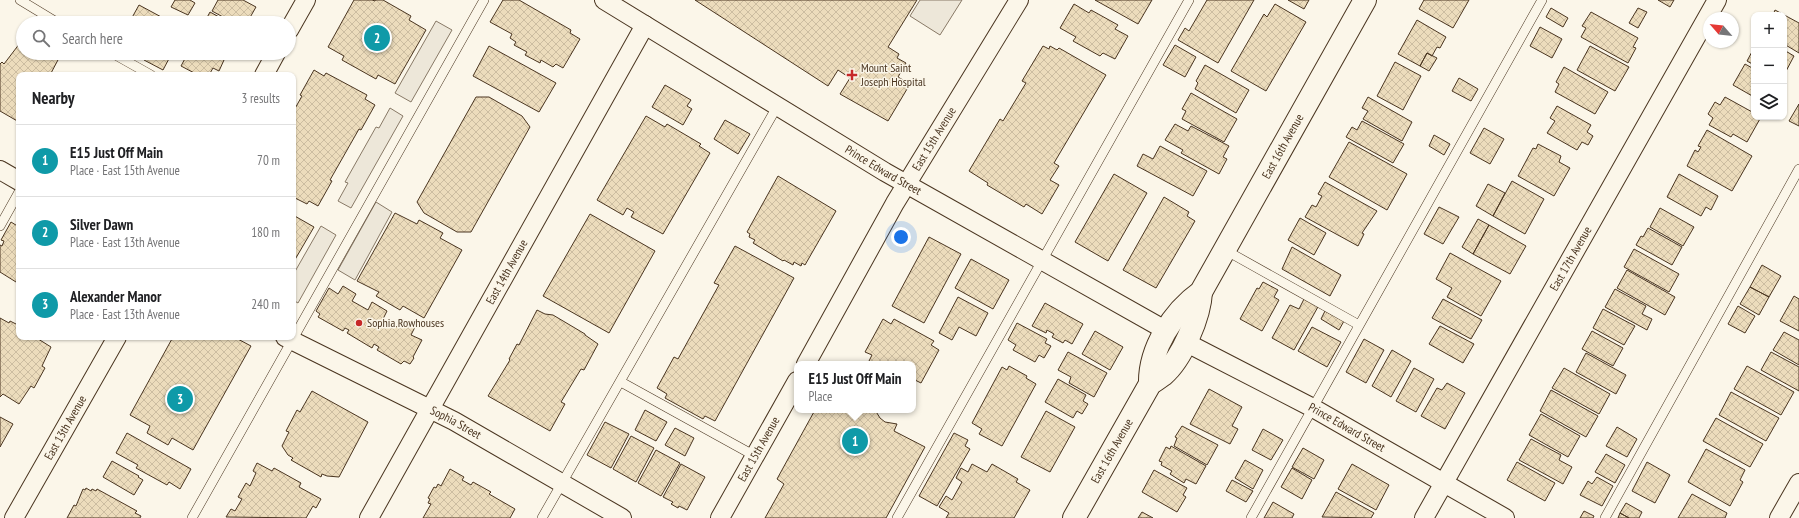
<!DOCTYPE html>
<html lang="en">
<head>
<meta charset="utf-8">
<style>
	:root { --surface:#fff; --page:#f6f6f6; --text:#202124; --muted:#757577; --line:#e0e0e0; --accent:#c62828 }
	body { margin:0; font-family:"PT Sans Narrow",sans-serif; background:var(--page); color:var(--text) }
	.controls { position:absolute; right:12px; top:12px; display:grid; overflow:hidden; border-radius:8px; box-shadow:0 1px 3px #0004 }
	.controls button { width:36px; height:36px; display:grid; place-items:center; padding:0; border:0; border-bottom:1px solid var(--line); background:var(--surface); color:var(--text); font:20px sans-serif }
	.compass { position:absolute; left:1703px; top:12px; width:36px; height:36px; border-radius:50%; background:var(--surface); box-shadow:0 1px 3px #0004; rotate:298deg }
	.you { position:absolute; left:901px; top:237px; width:14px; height:14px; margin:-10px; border:3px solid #fff; border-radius:50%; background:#1a73e8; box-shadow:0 0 0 6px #1a73e833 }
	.badge { display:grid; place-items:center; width:26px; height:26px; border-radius:50%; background:var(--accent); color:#fff; font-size:13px; font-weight:700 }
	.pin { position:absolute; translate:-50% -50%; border:2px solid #fff; box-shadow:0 1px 4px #0006 }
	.popup { position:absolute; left:794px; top:361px; width:122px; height:52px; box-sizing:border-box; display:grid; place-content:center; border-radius:8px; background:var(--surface); filter:drop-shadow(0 1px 3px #0005); font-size:13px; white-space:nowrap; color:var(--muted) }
	.popup b { font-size:15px; color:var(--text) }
	.popup::after { content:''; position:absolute; left:50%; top:100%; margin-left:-8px; border:8px solid transparent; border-top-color:var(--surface) }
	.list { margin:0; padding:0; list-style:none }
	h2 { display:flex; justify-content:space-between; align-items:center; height:52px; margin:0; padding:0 16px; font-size:17px }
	h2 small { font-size:13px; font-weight:400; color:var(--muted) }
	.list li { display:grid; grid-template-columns:26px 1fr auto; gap:12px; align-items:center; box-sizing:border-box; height:72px; padding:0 16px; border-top:1px solid var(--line) }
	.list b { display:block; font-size:15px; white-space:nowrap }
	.list p { margin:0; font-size:13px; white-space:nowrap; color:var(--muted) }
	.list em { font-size:13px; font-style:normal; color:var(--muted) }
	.icon { flex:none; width:22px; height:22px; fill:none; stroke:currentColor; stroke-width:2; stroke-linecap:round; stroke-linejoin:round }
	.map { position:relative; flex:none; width:1799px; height:518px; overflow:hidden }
	.search { position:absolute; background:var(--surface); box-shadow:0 1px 3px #0004; left:16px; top:16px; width:280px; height:44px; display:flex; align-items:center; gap:10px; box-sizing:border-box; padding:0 14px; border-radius:22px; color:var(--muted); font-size:15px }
	.panel { position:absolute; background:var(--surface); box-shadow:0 1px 3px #0004; left:16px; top:72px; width:280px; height:268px; border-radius:8px }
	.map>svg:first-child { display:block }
</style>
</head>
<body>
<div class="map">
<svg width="1799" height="518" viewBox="0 0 1799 518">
	<defs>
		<pattern id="building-cross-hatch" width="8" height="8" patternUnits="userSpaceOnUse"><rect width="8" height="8" fill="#ecdcbc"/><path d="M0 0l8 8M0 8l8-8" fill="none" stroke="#ccbda1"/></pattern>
	</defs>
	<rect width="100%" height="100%" fill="#fbf6e9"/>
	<path fill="#ede7d9" stroke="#887966" d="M920 0H962L940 35 910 16Z
		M436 21 452 30 411 102 395 93Z
		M390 108 403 116 351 208 338 201 348 183 345 182 376 127 379 128Z
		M376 202 392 212 355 280 338 270Z
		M321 226 336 235 298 303 293 300V275Z"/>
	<path fill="url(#building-cross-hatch)" stroke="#4a3520" d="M175 0H190L195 3 188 15 171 7Z
		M218 0H243L256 7 248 21 243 18 240 23H234L212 11Z
		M354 0H372L375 1V0H383L411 16 409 20 426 30 395 84 378 75 376 79 342 60 344 56 328 47Z
		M503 0H519L571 30 570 33 580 39 563 68 556 64 553 67 541 60 540 63 525 55 527 52 514 45 516 42 510 38 512 34 490 22Z
		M695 0H917L888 47 899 54 897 58 906 63 898 77 910 84 888 121 840 94 850 78 838 70 828 86Z
		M1095 0H1152L1138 24Z
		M1207 0H1254L1218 63 1178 40 1185 28 1189 31Z
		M1288 0H1309L1304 9Z
		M1424 0H1469L1453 28 1419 9Z
		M1658 0H1674L1670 7Z
		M1074 4 1089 13 1091 10 1118 25 1115 29 1128 36 1115 59 1103 53 1100 56 1073 41 1076 37 1060 28Z
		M1275 4 1306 22 1266 91 1231 71 1264 14 1267 17Z
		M139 5 165 19 163 23 151 21 150 23H129Z
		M1551 8 1568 18 1563 27 1546 17Z
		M1638 8 1647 12 1638 28 1629 23Z
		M1775 10 1799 23V53L1784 44V15H1773Z
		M210 12 230 23H204Z
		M1591 12 1638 38 1633 47 1636 48 1628 63 1581 37 1586 28 1582 26Z
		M1417 20 1446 37 1440 48 1437 47 1432 56 1427 53 1420 66 1398 54Z
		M1540 27 1562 39 1552 58 1530 46Z
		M20 43H23V53H49L59 58 50 75H19V122L0 111V64L2 62 4 64Z
		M1175 45 1196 57 1185 77 1163 65Z
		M489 46 556 83 539 112 473 76Z
		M1043 46 1049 49 1050 46 1057 50 1059 48 1106 75 1054 163 1059 166 1050 180 1059 185 1042 214 1026 204 1024 207 987 185 988 183 969 171 1000 119 1003 121 1026 83 1022 81Z
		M1590 46 1629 67 1615 91 1577 70Z
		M1754 48V65L1747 61Z
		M1784 50 1794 56 1784 75Z
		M147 53H172L163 70 144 60Z
		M188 53H211L224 60 219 71 213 68 209 75H198L181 66Z
		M1427 53 1437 58 1429 71 1420 66Z
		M1395 62 1421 76 1403 110 1377 96Z
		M1745 64 1754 69V97L1733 85Z
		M1205 65 1249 90 1236 113 1195 89 1198 83 1196 81Z
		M1564 67 1608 92 1595 114 1555 92 1559 84 1556 82Z
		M314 70 324 76 326 73 367 95 365 99 375 105 361 130 359 129 330 180 332 181 318 206 309 201 307 204 293 197V112L302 96 300 95Z
		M1459 78 1478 89 1471 101 1452 91Z
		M665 85 691 100 687 106 692 109 683 125 652 107Z
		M1191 93 1237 119 1224 142 1182 119 1186 111 1182 109Z
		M476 97H489L522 116 530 127 471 232H457L424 213 417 202Z
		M1368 97 1412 122 1402 141 1363 119 1368 111 1362 108Z
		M1725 97 1754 113V117H1761L1747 142 1733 134 1731 137 1709 125 1713 118 1708 114 1715 102 1720 105Z
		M1799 104V126L1789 121Z
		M1557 106 1591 125 1587 132 1593 136 1588 145 1582 142 1577 150 1547 133 1555 121 1550 118Z
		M646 116 665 127 667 124 701 144 699 146 710 153 663 234 631 217 634 212 627 208 623 215 597 200Z
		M725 120 750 134 738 154 714 139Z
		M1362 121 1404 144 1393 163 1346 137 1352 127 1357 130Z
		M1175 124 1188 131 1191 126 1229 146 1223 157 1227 159 1219 174 1181 153 1183 150 1165 140Z
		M1484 128 1504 139 1490 164 1470 153Z
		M1707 130 1752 156 1732 191 1687 166 1695 150 1698 152 1701 147 1698 146Z
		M1434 135 1450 144 1444 155 1429 146Z
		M1349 142 1407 174 1387 210 1329 177Z
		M1538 144 1561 156 1559 162 1570 168 1554 196 1518 176 1533 148 1536 149Z
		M1160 146 1207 171 1193 196 1137 166 1143 154 1153 159Z
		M1114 174 1147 193 1108 261 1075 242Z
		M1679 174 1718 196 1711 210 1706 207 1701 216 1667 197Z
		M778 176 836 211 805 265 802 263 801 266 794 262 793 265 784 260 783 261 753 243 755 240 749 237 750 234 747 232Z
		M1512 181 1544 199 1525 234 1493 216Z
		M1325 182 1377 211 1362 233 1364 234 1358 246 1305 217 1312 205 1316 207 1322 196 1318 194Z
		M1488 184 1505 193 1493 216 1476 206Z
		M1164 197 1189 212 1187 216 1195 221 1156 288 1123 270Z
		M1439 207 1459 217 1443 244 1424 234Z
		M1660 208 1694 227 1683 246 1650 227Z
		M293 209 295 210 293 215 314 227 293 263Z
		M395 213 417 224 419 220 443 233 440 238 462 250 424 318 403 306 400 310 376 296 379 292 357 281Z
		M590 214 655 251 609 333 543 296Z
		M1300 218 1326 233 1314 255 1288 240Z
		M1478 219 1489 225 1473 254 1462 247Z
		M11 222 19 227V279L16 282 0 272V245L2 246 4 241 1 240Z
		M1489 225 1526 246 1510 274 1473 254Z
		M1648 228 1682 247 1672 265 1636 245 1641 236 1643 237Z
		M929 237 961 254 924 323 892 306Z
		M735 246 794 278 715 421 705 416 703 419 665 398 667 394 657 388 674 357 678 359 719 285 714 283Z
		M1292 247 1341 275 1330 296 1282 269Z
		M1634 249 1679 274 1669 292 1624 267Z
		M1450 253 1501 281 1481 316 1447 297 1452 288 1436 279Z
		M971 259 1009 280 993 309 955 288Z
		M1762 265 1781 276 1769 297 1750 287Z
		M1627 270 1675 297 1665 315 1617 288Z
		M1263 282 1278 290 1274 297 1279 300 1262 331 1240 319 1257 288 1259 289Z
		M343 286 356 294 352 301 368 310 372 302 387 311 383 319 397 327 401 319 415 327 411 335 422 340 413 357 414 358 410 364 404 361 401 364 377 350 379 347 374 344 372 348 347 333 349 330 345 328 343 331 318 317 320 314 316 311 329 288 338 294Z
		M1750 287 1769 297 1759 315 1740 304Z
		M1615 289 1646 306 1642 314 1652 319 1647 330 1605 307Z
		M1794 296 1799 299V331L1780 321Z
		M958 297 988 313 976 336 959 327 952 340 939 333Z
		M1305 297 1319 305 1294 350 1272 338 1290 305 1299 309Z
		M1443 299 1482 320 1471 339 1432 318Z
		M1045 303 1083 324 1072 344 1065 340 1063 343 1052 337 1054 334 1047 330 1046 333 1032 326Z
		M1738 306 1755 316 1745 333 1728 324Z
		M1603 309 1635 326 1624 345 1593 328Z
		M537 310 545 314 553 315 585 334V335L598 344 584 370 581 369 561 402 565 404 550 431 488 396 510 360 509 359 517 344 519 345Z
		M1325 311 1344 321 1339 330 1321 319Z
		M0 318 9 323 10 321 16 324 19 321V337H35L51 347 42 366 45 368 34 388 31 386 19 404 3 394 0 397Z
		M883 319 891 324 894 319 934 341 931 345 939 350 921 383 913 379V364H874L869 361 872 355 865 352Z
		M1017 323 1047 339 1045 343 1051 346 1044 358 1039 355 1035 362 1013 350 1016 345 1008 340Z
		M1440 326 1474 344 1463 363 1429 344Z
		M1312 327 1341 342 1327 367 1298 351Z
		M1095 331 1123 347 1110 370 1082 354Z
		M1592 331 1623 348 1613 366 1582 349Z
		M1784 332 1799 340V365L1773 350Z
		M173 337H234L251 346 193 450 172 438 168 445 147 433 150 426 130 415Z
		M1364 339 1384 350 1366 383 1346 372Z
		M1392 350 1411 361 1391 397 1372 386Z
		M1068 352 1107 373 1094 397 1069 383 1071 377 1058 370Z
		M1771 352 1799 367V391L1761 370Z
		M1586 353 1626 375 1616 394 1576 372Z
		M1009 366 1027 376 1026 378 1036 384 1002 446 979 434 982 429 972 423 1002 367 1007 370Z
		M1747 366 1794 392 1781 415 1734 389Z
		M1414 368 1434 379 1416 412 1396 401Z
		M1564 368 1610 394 1599 414 1552 388Z
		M1058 379 1086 395 1083 401 1088 404 1082 414 1077 411 1073 418 1045 402Z
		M1447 383 1465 393 1445 429 1421 416 1437 388 1442 390Z
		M1209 389 1242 407 1232 426 1238 429 1230 444 1190 424Z
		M1551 390 1598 416 1586 437 1540 411Z
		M312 391 368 422 339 477 327 476 322 474 321 477 291 460 293 458 288 455 282 446 289 432 286 431 297 410 300 412Z
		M1731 392 1779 418 1766 441 1719 415Z
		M645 410 667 422 656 441 635 430Z
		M815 410H875L880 418 885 422 897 424 894 431 925 447 886 518H765L784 484 777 479Z
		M1046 411 1075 427 1050 472 1021 457Z
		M1541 414 1580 436 1568 457 1529 435Z
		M0 417 13 424 0 447Z
		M1716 418 1763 444 1750 467 1703 441Z
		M605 422 629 434 611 468 587 455Z
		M1182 426 1218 445 1207 465 1174 446 1177 438 1175 437Z
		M1617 427 1637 439 1627 457 1606 446Z
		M675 428 694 438 685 456 665 445Z
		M1263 429 1283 440 1271 460 1252 450Z
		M127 433 191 469 180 489 169 482 167 485 136 468 138 465 116 453Z
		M954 433 968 440 965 446 970 449 937 506 919 496Z
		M631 436 654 448 636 482 613 469Z
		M1531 439 1561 455 1559 460 1572 467 1563 484 1519 460Z
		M1171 446 1206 466 1196 484 1186 479 1184 483 1170 474 1172 471 1161 465 1162 462 1159 461 1166 447 1170 449Z
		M1303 448 1324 460 1314 479 1292 467Z
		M1706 449 1745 470 1740 480 1743 482 1730 506 1688 482Z
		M656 450 680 463 661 496 638 483Z
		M1606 454 1625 465 1615 483 1595 472Z
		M1245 460 1263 470 1253 489 1235 478Z
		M112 461 139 476 138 477 143 480 134 495 103 477Z
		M1517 462 1555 483 1545 501 1507 480Z
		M1647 462 1670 475 1655 503 1632 491Z
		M257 463 272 471 274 468 301 483 299 487 321 499 316 508 313 506 306 518 226 517 231 509 235 511 242 499 238 497 246 483 250 486 256 473 253 471Z
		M681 464 705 477 687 510 679 506 678 508 671 504 673 502 663 497Z
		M972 464 987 472 992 464 1018 479 1016 482 1030 490 1014 518H946L949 513 939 507 946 496 952 500 962 482 956 478 961 468 968 472Z
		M1352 464 1389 485 1376 510 1338 489Z
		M1292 468 1312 480 1302 499 1281 487Z
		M450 469 464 477 462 480 471 485 473 482 491 492 489 494 515 509 510 518H423L431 504 428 503 430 499 428 498 434 487 436 488 438 484 441 486Z
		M1154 470 1187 488 1183 495 1186 497 1177 512 1142 492Z
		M1597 477 1613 486 1602 506 1580 495 1588 481 1592 484Z
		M1232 480 1253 491 1246 502 1226 491Z
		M86 488 91 491 92 489 96 491 97 489 137 511 135 513 141 516 140 518H67L74 505 76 506 83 489 85 490Z
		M1336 492 1374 513 1371 518 1322 517Z
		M1692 494 1727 513 1725 518H1678Z
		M1273 502 1294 514 1292 518H1264Z
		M1626 503 1642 512 1639 518H1629L1620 513Z
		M1584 511 1594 516 1593 518H1580Z
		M1142 512 1153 518H1138Z
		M1620 513 1629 518H1618Z"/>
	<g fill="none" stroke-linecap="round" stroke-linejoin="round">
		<g stroke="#4a3520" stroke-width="10">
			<path id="service" d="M20 0 58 23
				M112 53 151 75
				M0 226 19 192
				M1225 250 1359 325
				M621 382 755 456
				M192 518 484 0
				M542 518 778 105
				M897 518 1189 0
				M1251 518 1542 0
				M1605 518 1799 169"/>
		</g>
		<g stroke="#4a3520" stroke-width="20">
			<g id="minor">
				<path id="s1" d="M604 0 885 172 1167 331"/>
				<path d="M289 30 306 0"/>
				<path d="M264 75 276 53"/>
				<path d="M0 170 19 181"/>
				<path id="s2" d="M285 337 454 421 622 518"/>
				<path id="s3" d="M1185 342 1313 408 1505 518"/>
				<path id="s4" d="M806 364 895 203 1019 0"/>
				<path id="s5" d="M14 518 117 337"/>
				<path id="s6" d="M369 518 645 25"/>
				<path id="s7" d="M720 518 797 381"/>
				<path id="s8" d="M1424 518 1717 0"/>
				<path d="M1779 518 1799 483"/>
			</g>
		</g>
		<g stroke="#4a3520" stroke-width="24">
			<g id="tertiary">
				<path id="s9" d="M1150 384C1149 349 1173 312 1201 292L1365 0"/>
				<path id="s10" d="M1074 518 1150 384C1154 381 1159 378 1163 375 1182 359 1200 316 1201 292"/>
			</g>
		</g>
		<use href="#service" stroke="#fbf6e9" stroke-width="9"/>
		<use href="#minor" stroke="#fbf6e9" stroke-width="18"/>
		<use href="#tertiary" stroke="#fbf6e9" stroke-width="22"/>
	</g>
	<g fill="#c62828" stroke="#fbf6e9" stroke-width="1.5">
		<path d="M850 69h4v4h4v4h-4v4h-4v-4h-4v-4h4z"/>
		<circle cx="359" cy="323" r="4"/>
	</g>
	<g text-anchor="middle" stroke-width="3" stroke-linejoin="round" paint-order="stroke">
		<g font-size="12" fill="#4a3520" stroke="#fbf6e9" text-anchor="start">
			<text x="861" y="72">Mount Saint<tspan x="861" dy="14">Joseph Hospital</tspan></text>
			<text x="367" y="327">Sophia Rowhouses</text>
		</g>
		<g font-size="12" fill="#4a3520" stroke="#fbf6e9">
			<text dy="4" stroke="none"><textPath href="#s4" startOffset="259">East 15th Avenue</textPath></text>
			<text dy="4" stroke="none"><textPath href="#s9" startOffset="276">East 16th Avenue</textPath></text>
			<text dy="4" stroke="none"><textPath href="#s1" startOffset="327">Prince Edward Street</textPath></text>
			<text dy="4" stroke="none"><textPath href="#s8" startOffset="298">East 17th Avenue</textPath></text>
			<text dy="4" stroke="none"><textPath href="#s6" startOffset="282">East 14th Avenue</textPath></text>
			<text dy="4" stroke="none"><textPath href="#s2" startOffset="191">Sophia Street</textPath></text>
			<text dy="4" stroke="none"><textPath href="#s5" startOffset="104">East 13th Avenue</textPath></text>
			<text dy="4" stroke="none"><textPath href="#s3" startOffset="183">Prince Edward Street</textPath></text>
			<text dy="4" stroke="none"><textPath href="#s7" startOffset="79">East 15th Avenue</textPath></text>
			<text dy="4" stroke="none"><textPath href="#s10" startOffset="77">East 16th Avenue</textPath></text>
		</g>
	</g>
</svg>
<div class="controls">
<button>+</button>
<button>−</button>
<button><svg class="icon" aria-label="layers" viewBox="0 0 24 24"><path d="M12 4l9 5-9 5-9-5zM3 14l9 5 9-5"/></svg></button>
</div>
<svg class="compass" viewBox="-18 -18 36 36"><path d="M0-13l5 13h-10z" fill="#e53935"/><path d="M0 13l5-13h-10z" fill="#757577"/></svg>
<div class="you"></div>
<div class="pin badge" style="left:855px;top:441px;background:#0f9aa8">1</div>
<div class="popup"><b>E15 Just Off Main</b>Place</div>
<div class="pin badge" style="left:377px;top:38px;background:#0f9aa8">2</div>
<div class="pin badge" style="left:180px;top:399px;background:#0f9aa8">3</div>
<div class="search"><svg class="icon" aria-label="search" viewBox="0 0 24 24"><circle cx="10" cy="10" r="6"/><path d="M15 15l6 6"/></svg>Search here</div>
<section class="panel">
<h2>Nearby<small>3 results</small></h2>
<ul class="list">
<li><span class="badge" style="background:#0f9aa8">1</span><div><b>E15 Just Off Main</b><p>Place · East 15th Avenue</p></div><em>70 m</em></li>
<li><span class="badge" style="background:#0f9aa8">2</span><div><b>Silver Dawn</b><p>Place · East 13th Avenue</p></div><em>180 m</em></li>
<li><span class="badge" style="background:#0f9aa8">3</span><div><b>Alexander Manor</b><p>Place · East 13th Avenue</p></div><em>240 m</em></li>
</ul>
</section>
</div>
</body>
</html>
